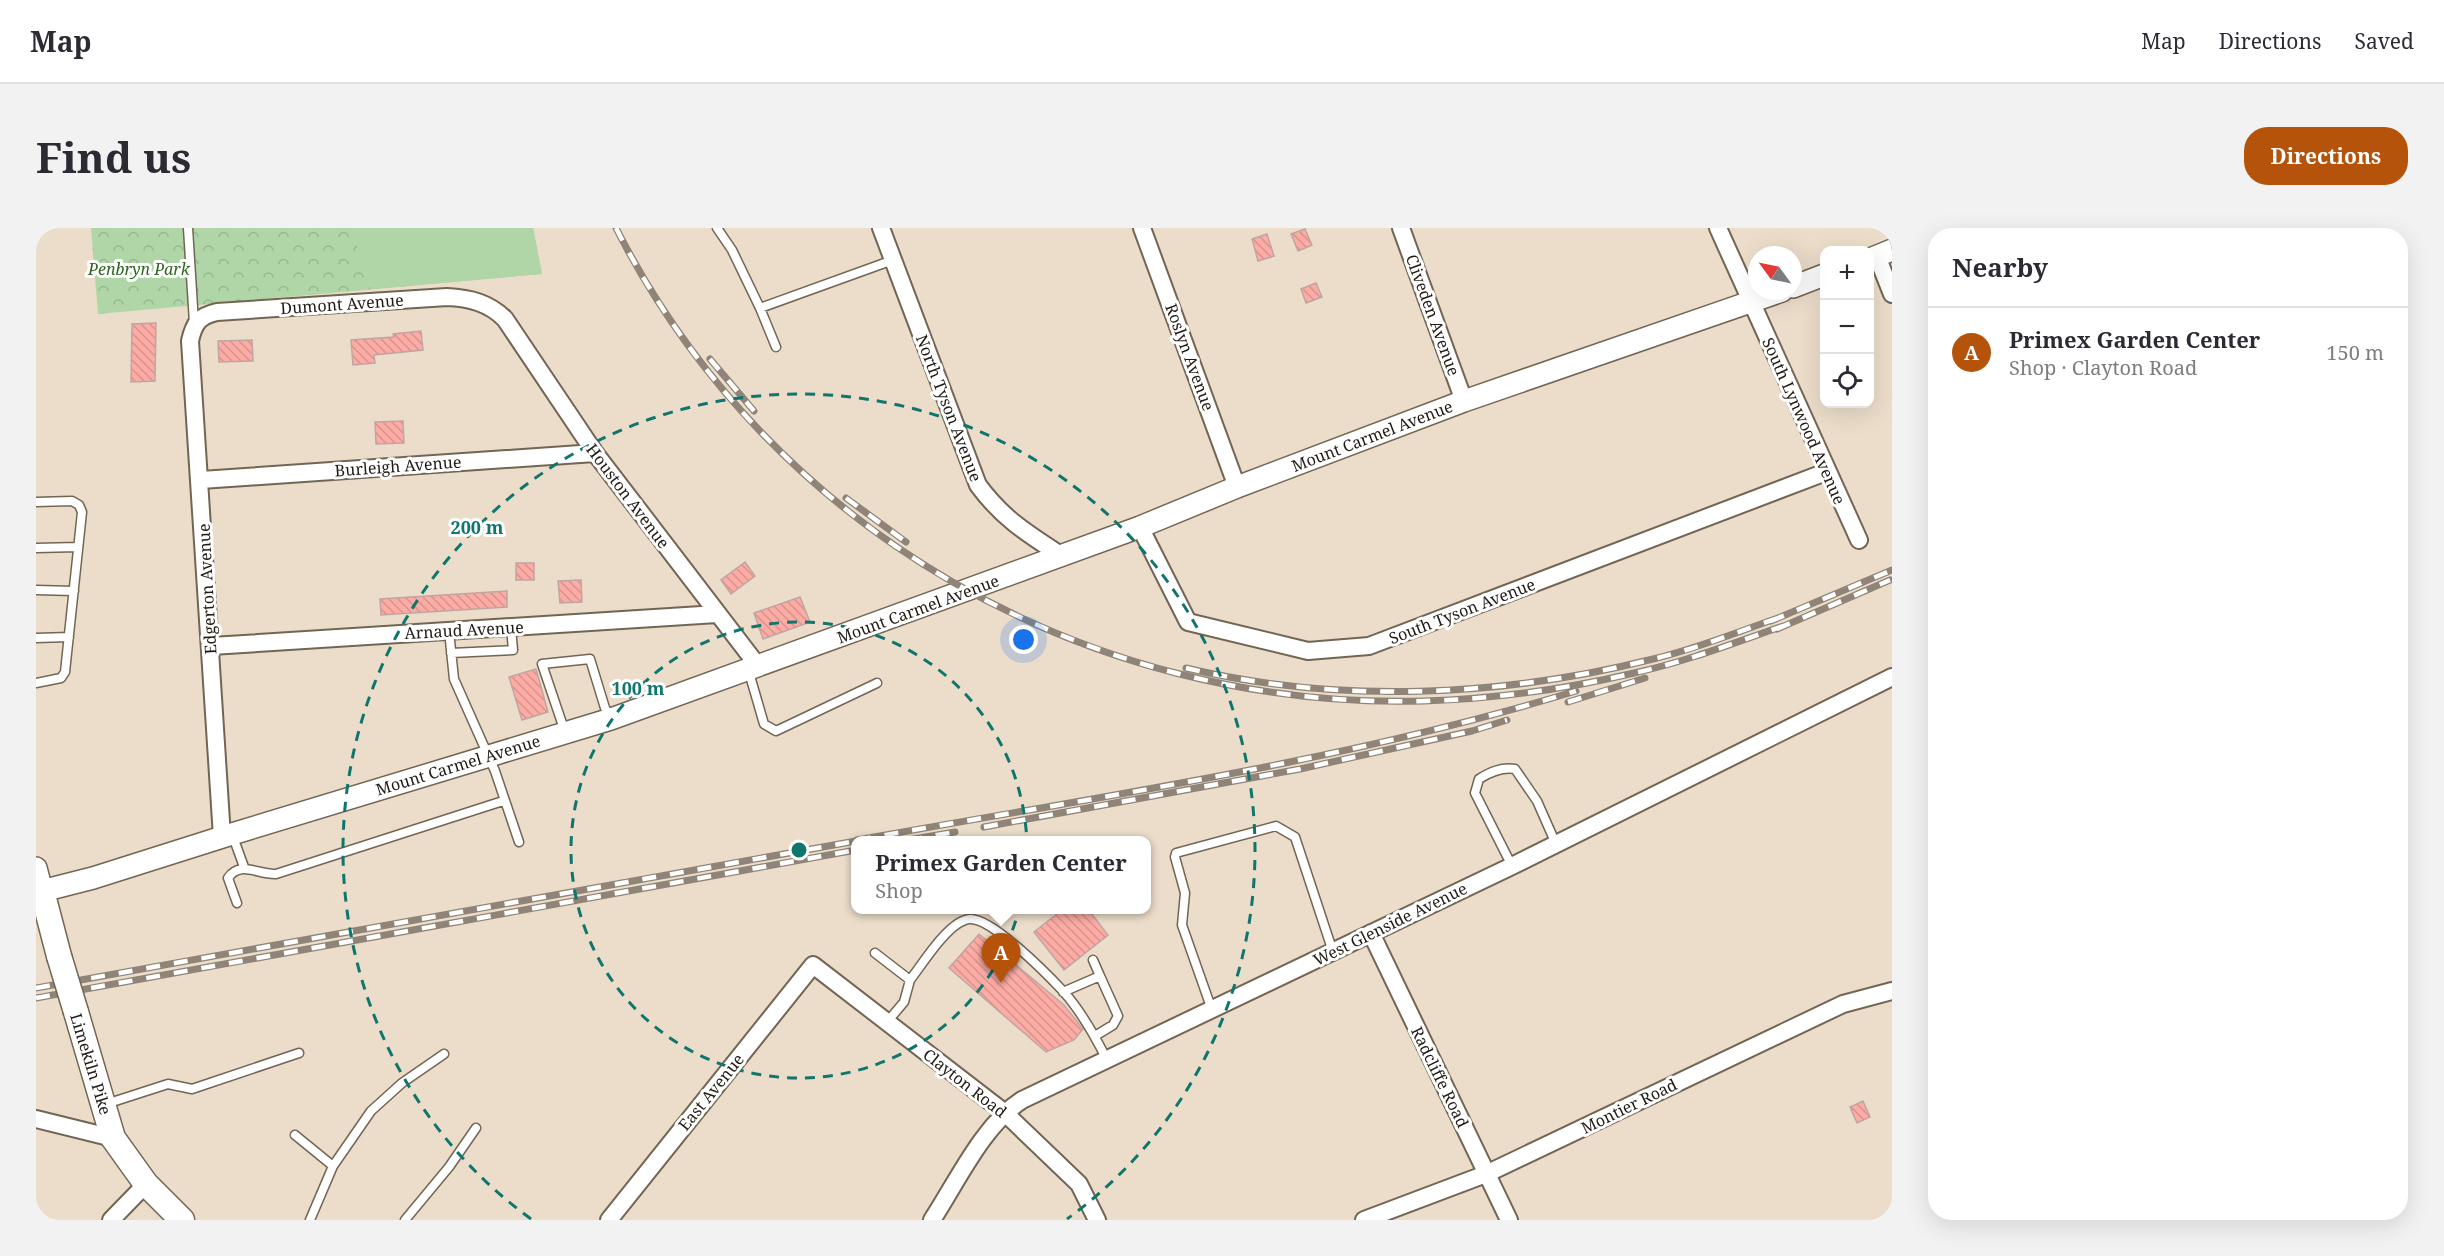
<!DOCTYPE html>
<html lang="en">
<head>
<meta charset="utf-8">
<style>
	:root { --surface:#fff; --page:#f2f2f3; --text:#2b2b33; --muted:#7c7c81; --line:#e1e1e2; --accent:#b45309 }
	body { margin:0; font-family:"Noto Serif",serif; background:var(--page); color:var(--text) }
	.controls { position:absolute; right:18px; top:18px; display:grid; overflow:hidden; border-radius:12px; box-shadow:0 6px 24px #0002 }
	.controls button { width:54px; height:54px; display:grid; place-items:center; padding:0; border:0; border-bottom:2px solid var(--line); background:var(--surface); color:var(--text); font:30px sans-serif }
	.compass { position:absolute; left:1712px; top:18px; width:54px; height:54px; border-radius:50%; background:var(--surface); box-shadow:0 6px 24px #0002; rotate:303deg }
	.you { position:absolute; left:988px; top:412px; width:21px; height:21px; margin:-15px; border:4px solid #fff; border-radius:50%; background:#1a73e8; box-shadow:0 0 0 9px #1a73e833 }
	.badge { display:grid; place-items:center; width:39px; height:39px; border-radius:50%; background:var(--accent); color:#fff; font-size:20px; font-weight:700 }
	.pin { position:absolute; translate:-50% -50px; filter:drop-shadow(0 2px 3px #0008) }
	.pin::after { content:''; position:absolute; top:32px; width:21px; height:18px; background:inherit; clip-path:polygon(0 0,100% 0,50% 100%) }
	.popup { position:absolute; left:815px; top:608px; width:300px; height:78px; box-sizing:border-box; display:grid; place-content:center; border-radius:12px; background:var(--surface); filter:drop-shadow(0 2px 4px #0005); font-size:20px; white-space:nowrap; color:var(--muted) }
	.popup b { font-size:22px; color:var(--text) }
	.popup::after { content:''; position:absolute; left:50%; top:100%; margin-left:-12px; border:12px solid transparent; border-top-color:var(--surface) }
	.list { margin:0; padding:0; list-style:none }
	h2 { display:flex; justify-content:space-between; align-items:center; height:78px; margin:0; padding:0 24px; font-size:26px }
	h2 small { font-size:20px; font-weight:400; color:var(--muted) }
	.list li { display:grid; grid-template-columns:39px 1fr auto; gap:18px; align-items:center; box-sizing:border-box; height:90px; padding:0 24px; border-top:2px solid var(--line) }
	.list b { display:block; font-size:22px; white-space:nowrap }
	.list p { margin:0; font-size:20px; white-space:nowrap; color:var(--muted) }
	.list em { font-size:20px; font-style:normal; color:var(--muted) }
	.icon { flex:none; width:33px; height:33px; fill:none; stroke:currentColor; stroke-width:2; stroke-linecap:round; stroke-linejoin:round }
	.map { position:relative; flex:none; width:1856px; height:992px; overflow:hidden; border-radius:24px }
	header { display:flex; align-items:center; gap:36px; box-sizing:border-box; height:84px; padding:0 30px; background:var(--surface); border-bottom:2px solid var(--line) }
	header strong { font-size:28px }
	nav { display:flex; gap:33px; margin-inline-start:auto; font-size:21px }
	.intro { display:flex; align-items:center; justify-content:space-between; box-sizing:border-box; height:144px; padding:0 36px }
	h1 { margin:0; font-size:42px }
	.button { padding:15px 27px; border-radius:24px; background:var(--accent); color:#fff; font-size:21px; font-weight:700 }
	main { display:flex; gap:36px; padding:0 36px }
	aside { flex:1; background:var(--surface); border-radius:24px; box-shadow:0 6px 24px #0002 }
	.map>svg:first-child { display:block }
</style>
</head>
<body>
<header>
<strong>Map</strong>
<nav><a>Map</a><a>Directions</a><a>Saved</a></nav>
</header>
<div class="intro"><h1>Find us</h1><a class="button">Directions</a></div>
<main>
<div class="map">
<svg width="1856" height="992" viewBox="0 0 1856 992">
	<defs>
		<pattern id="park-crowns" width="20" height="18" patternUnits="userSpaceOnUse" patternTransform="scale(1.5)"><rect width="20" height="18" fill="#b0d6a7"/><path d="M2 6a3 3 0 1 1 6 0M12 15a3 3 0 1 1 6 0" fill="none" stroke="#97b78f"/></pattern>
		<pattern id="building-back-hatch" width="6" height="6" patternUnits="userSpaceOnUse" patternTransform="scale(1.5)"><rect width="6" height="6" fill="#fcaba5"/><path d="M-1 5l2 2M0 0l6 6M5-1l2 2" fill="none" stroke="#d8938d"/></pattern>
	</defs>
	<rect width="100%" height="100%" fill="#ecddca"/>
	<path fill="url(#park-crowns)" d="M55 0H497L506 46 62 86Z"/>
	<path fill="#b0d6a7" d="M315 0H497L506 46 335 61Z"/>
	<path fill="url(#building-back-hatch)" stroke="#bfa6a3" stroke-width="1.5" d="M1269 1 1276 17 1262 23 1255 6Z
		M1231 6 1238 28 1222 33 1216 11Z
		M1280 55 1286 69 1270 75 1265 61Z
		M120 95 119 153 95 154 96 96Z
		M385 103 387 122 338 127 339 135 317 137 315 112 358 109 357 106Z
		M216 112 217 133 183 134 182 113Z
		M367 193 368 215 340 216 339 194Z
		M709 334 719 348 695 366 685 352Z
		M480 335H498V352H480Z
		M545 352 546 374 524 375 522 353Z
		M471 363V379L345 387 344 371Z
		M764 369 774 394 727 411 718 385Z
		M500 441 512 484 486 492 473 449Z
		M1027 681H1052L1072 707 1028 742 998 704Z
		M943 706 1028 777 1047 801 1038 812 1010 824 913 740Z
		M1827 873 1834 889 1821 895 1814 879Z"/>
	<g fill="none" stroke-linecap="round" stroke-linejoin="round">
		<g stroke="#726554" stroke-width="11">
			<path id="service" d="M152 0 158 95
				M681 0 696 22 724 80 857 32
				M724 80 740 119
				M0 274 36 273 43 277 46 284 29 444 25 450 0 455
				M0 320 42 319
				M0 362 38 363
				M413 403 418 451 459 543 483 614
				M0 410 33 409
				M415 425 477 422 475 400
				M712 441 728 496 740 503 841 455
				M529 504 506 436 554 431 569 480 575 490
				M196 606 208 639
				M1476 638 1439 565 1443 551C1454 544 1465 539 1479 541L1501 573 1520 616
				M201 675 192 650C204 632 222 647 240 646L467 573
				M839 725 874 752 868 774 851 794
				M1057 732 1064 748
				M874 752C886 737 913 692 934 691 956 690 1011 746 1027 763 1045 783 1059 808 1071 832
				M1027 764 1064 748 1082 788 1077 797 1059 808
				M1176 782 1146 697 1149 665 1139 629 1140 625 1240 598 1259 609 1297 724
				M70 876 132 856 156 861 263 825
				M259 907 297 938 274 992
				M297 938 335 883 366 855 408 826
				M369 992 413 939 440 900"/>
		</g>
		<g stroke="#726554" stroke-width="20">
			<path id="minor" d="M845 0 942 257C967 291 992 306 1026 328
				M1106 0 1201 259
				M1365 0 1428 173
				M1682 0 1823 312
				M1841 28 1856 66
				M165 252 559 225
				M1104 299 1152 394 1272 423 1333 418 1790 244
				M175 418 681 386
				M186 609 154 113C158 95 163 88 181 84L411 69C434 70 453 75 469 91L559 225 722 438
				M1335 705 1473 992
				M0 891 77 910
				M75 992 110 956
				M573 992 777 737 969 885 1043 956 1061 992
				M896 992C921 954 947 897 986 872L1476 638 1856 449
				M1328 992 1450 946 1807 776 1856 763"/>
		</g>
		<g stroke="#726554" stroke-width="24">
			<path id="tertiary" d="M1834 31 1856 22
				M1757 59 1788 47
				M0 640 6 663 57 650 196 606 575 491 1104 299 1201 259 1428 173 1746 63"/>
		</g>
		<g stroke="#726554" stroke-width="27">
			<path id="secondary" d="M0 664 6 663 23 728
				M40 784 77 910 110 956 146 992"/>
		</g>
		<use href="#service" stroke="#fff" stroke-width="8"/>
		<use href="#minor" stroke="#fff" stroke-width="16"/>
		<use href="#tertiary" stroke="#fff" stroke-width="21"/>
		<use href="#secondary" stroke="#fff" stroke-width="24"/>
		<g stroke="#8f8477" stroke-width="7">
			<path id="rail" d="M580 0C734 303 1052 482 1388 473 1458 471 1530 461 1598 445 1649 434 1698 415 1747 398
				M674 131 718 183
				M810 270 870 314
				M1735 393 1856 342
				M1741 401 1854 352
				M1150 440C1302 476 1466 469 1617 431 1660 421 1701 404 1742 390
				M1532 474 1609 450
				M948 599 1264 541 1436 503 1471 492
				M821 612C1061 569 1306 534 1540 463
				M872 612 919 604
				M0 760 820 613
				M0 770 820 622"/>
		</g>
		<use href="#rail" stroke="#fff" stroke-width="4.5" stroke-dasharray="14" stroke-linecap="butt"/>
		<g stroke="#726554" stroke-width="27" stroke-linecap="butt">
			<path id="secondary-bridge" d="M23 728 40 784"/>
		</g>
		<use href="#secondary-bridge" stroke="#fff" stroke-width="24"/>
	</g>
	<g fill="none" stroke="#0f766e" stroke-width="3" stroke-dasharray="10 8">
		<circle cx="763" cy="622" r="228"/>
		<path d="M495 991A456 456 0 1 1 1031 991"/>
	</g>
	<g text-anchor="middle" stroke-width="6" stroke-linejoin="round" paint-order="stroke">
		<g font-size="16" font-style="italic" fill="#2e661e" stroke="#fff">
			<text x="103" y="47">Penbryn Park</text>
		</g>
		<g font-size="16" fill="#201a14" stroke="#fff">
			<text transform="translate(306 76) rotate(-4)" y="6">Dumont Avenue</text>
			<text transform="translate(1397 87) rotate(70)" y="6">Cliveden Avenue</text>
			<text transform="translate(1154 129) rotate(70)" y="6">Roslyn Avenue</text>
			<text transform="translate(913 180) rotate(69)" y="6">North Tyson Avenue</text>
			<text transform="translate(1768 193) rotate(66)" y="6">South Lynwood Avenue</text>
			<text transform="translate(1336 208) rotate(-21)" y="6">Mount Carmel Avenue</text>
			<text transform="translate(362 238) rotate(-4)" y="6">Burleigh Avenue</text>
			<text transform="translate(592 268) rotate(53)" y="6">Houston Avenue</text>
			<text transform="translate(171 361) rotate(-93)" y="6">Edgerton Avenue</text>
			<text transform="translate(882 381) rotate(-20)" y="6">Mount Carmel Avenue</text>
			<text transform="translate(1426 383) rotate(-21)" y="6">South Tyson Avenue</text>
			<text transform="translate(428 402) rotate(-3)" y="6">Arnaud Avenue</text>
			<text transform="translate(422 537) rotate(-17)" y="6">Mount Carmel Avenue</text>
			<text transform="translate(1354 696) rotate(-26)" y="6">West Glenside Avenue</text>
			<text transform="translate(55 836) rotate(73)" y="6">Limekiln Pike</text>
			<text transform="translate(1404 849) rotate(64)" y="6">Radcliffe Road</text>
			<text transform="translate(929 855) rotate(38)" y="6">Clayton Road</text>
			<text transform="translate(675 864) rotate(-51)" y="6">East Avenue</text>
			<text transform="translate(1593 878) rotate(-26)" y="6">Montier Road</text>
		</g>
	</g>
	<circle cx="763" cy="622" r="9" fill="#0f766e" stroke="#fff" stroke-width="3"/>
	<g font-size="18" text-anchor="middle" font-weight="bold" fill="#0f766e" stroke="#fff" stroke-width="6" stroke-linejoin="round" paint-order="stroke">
		<text x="441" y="306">200 m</text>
		<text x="602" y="467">100 m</text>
	</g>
</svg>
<div class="controls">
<button>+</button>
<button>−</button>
<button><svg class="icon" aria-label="locate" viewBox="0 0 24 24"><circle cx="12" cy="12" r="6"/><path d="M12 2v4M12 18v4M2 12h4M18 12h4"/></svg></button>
</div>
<svg class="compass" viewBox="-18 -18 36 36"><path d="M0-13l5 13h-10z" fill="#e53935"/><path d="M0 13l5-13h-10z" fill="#7c7c81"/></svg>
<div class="you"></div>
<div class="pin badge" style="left:965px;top:755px">A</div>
<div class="popup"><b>Primex Garden Center</b>Shop</div>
</div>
<aside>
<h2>Nearby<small></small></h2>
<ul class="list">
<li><span class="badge">A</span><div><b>Primex Garden Center</b><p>Shop · Clayton Road</p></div><em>150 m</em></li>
</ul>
</aside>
</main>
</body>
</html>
